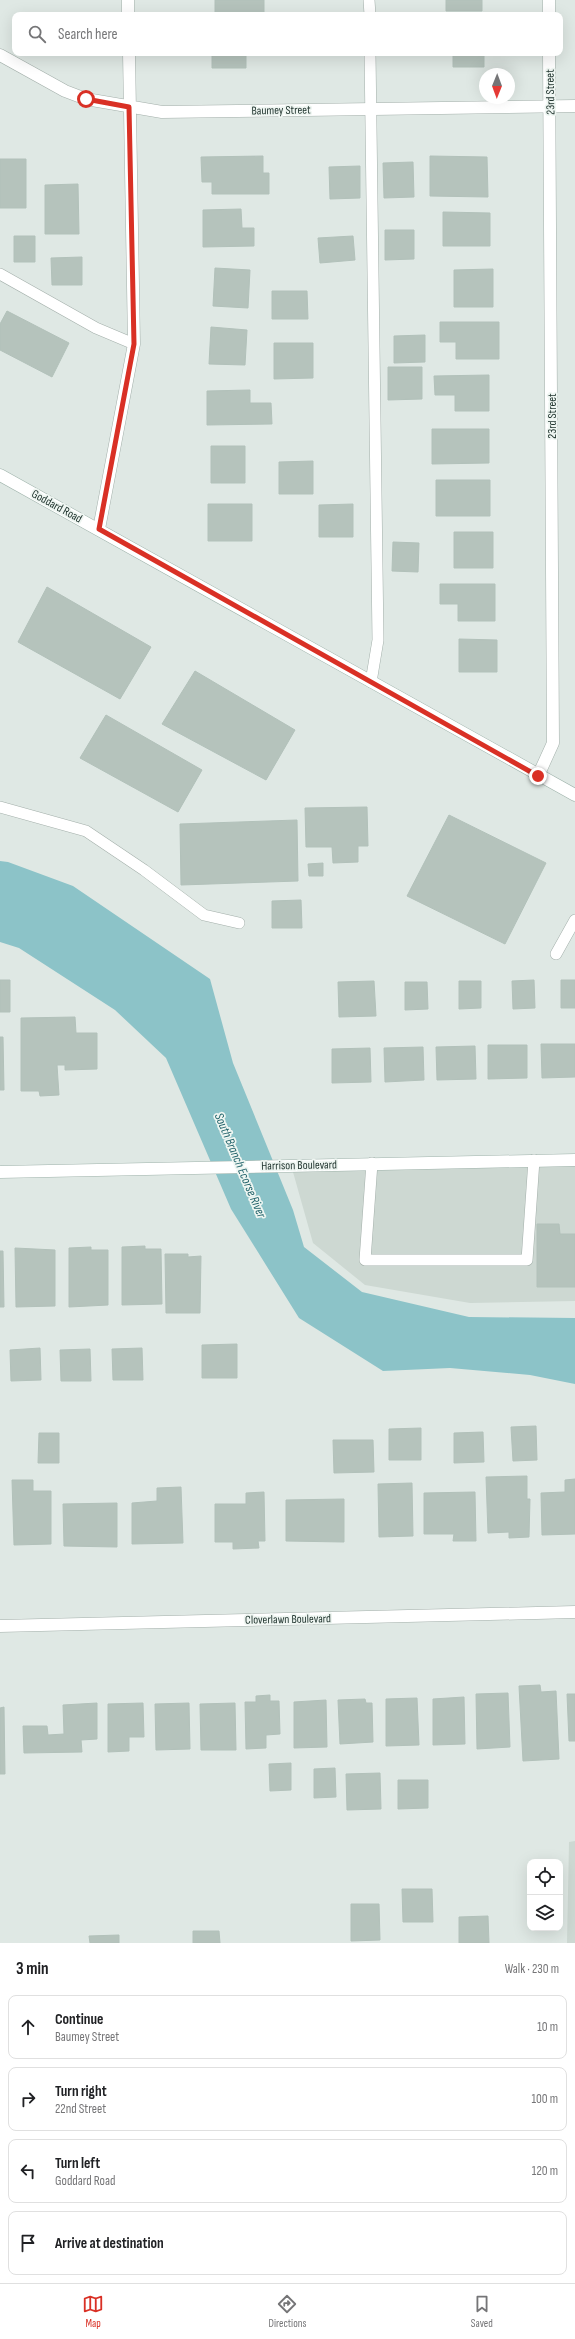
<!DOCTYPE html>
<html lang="en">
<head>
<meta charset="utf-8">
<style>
	:root { --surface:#fff; --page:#f6f6f6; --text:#202124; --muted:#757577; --line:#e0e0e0; --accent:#d93025 }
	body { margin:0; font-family:"Sofia Sans Condensed",sans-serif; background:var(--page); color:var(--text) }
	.controls { position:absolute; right:12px; bottom:12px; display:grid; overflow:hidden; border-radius:8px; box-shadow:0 4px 16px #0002 }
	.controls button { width:36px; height:36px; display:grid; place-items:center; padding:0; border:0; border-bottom:1px solid var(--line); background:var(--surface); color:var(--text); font:20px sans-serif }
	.compass { position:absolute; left:479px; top:68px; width:36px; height:36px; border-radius:50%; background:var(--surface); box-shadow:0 4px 16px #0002; rotate:181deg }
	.stop { position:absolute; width:12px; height:12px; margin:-9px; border:3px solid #d93025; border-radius:50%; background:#fff }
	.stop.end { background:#d93025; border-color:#fff; box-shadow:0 1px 4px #0008 }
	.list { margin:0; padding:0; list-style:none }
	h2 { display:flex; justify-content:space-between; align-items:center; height:52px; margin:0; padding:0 16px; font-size:17px }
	h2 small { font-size:13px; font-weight:400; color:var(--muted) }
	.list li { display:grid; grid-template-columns:26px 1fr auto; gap:12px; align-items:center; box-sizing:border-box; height:64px; margin:0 8px 8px; padding:0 8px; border:1px solid var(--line); border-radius:8px }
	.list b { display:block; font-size:15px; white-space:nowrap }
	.list p { margin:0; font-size:13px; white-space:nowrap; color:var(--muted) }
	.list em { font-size:13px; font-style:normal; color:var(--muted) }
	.icon { flex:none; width:22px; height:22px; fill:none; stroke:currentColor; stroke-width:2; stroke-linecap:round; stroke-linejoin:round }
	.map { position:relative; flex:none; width:575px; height:1943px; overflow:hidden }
	.search { position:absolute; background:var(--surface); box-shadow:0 4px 16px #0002; left:12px; right:12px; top:12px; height:44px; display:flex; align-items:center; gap:10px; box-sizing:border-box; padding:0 14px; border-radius:8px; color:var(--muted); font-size:15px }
	.sheet { height:340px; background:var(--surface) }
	nav { display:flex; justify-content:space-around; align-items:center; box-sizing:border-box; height:56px; border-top:1px solid var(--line); background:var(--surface); font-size:11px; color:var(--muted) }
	nav a { display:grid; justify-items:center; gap:2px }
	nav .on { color:var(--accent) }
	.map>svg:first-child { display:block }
</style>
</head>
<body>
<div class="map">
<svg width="575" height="1943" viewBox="0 0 575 1943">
	<rect width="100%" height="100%" fill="#dfe8e4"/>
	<path fill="#cdd8d2" d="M575 1160V1301L470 1303 365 1285 313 1243 291 1165Z
		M575 1841V1943H567L569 1842Z"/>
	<path fill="#8cc3c8" d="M0 861 8 862 73 886 210 979 233 1063 293 1210 304 1247 362 1292 469 1317 575 1318V1384L530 1375 450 1368 383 1371 299 1318 231 1209 166 1058 115 1010 19 948 0 942Z"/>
	<path fill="#b5c3bc" stroke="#b2c1ba" d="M215 0H264V15H215Z
		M446 0H482V11H446Z
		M212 53H246V68H212Z
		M453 53H484V67H453Z
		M263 156V173H269V194H212V182H202L201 157Z
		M430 156 487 157 488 197 430 196Z
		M0 159H26V208H0Z
		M413 162 414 197 384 198 383 163Z
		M360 166V198L330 199 329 167Z
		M78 184 79 234H45V185Z
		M241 209 242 228H254V246L203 247V210Z
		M443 212 490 213V246H443Z
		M385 230H414V259L385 260Z
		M14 236H35V262H14Z
		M353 236 355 260 320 263 318 238Z
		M82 257V285H52L51 258Z
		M215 268 250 270 248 308 213 306Z
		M493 269V307H454V270Z
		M272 291H307L308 319H272Z
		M7 311 69 343 52 377 0 350V324Z
		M440 322H499V359H456V342H440Z
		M211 327 247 330 245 365 209 364Z
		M425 335V362L394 363V336Z
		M274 343H313V378L274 379Z
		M388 367H422V399L388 400Z
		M489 375V411H455V395H435L434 376Z
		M250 390V403H271L272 424 207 425V391Z
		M432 429H489V463L432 464Z
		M211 446H245V483H211Z
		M313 461V494H279V462Z
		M436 480H490V516H436Z
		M208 504H252V541H208Z
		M353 504V537H319V505Z
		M454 532H493V568H454Z
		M393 542 419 543 418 572 392 571Z
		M440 584H495V621H458V604H440Z
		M47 587 151 647 120 699 18 642Z
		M459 639 497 640V672H459Z
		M195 671 295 730 266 780 162 724Z
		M106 715 202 770 178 812 80 758Z
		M367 807 368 846H358V862L333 863 332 847H306L305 808Z
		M449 815 546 863 505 944 407 896Z
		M297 820 298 881 181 885 180 824Z
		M323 863V876H309L308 864Z
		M301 900 302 928H272V901Z
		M0 980H10V1012H0Z
		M534 980 535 1008 513 1009 512 981Z
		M561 980H575V1008H561Z
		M374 981 376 1016 339 1017 338 982Z
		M459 981H481V1008L459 1009Z
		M405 982H427L428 1009 405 1010Z
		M75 1017 76 1033H97V1069L65 1070V1065H57L59 1095 40 1096 39 1091H21V1018Z
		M0 1037H3L4 1090H0Z
		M541 1044H575V1077L542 1078Z
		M488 1045H527V1078L488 1079Z
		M475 1046 476 1079 437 1080 436 1047Z
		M423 1047 424 1080 385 1082 384 1048Z
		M370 1048 371 1082 332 1083V1049Z
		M537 1224H559L560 1234H575V1287H537Z
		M145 1246V1249H161L162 1304 122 1305V1247Z
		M91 1247V1250H108V1305L69 1307V1248Z
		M15 1248 55 1250V1306L16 1307Z
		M0 1251H3L4 1307H0Z
		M165 1254H188V1257L201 1256 200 1313H166Z
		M237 1344V1378H202V1345Z
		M40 1348 41 1380 11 1381 10 1350Z
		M142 1348 143 1380H113L112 1349Z
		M90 1349 91 1381H61L60 1350Z
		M536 1426 537 1460 513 1461 511 1427Z
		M421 1428V1460H389V1429Z
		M483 1432 484 1462 454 1463V1433Z
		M39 1433H59V1463H38Z
		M333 1440H373L374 1472 334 1473Z
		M527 1476V1499H530L529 1537 509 1538V1532L488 1533 486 1477Z
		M575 1479V1534L542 1535 541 1493 565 1492V1480Z
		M12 1480H33V1491H51V1544L14 1545Z
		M412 1483 413 1536 379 1537 378 1484Z
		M181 1487 183 1543 132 1544V1503L157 1501V1488Z
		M264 1492 265 1541H258L259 1548 233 1549V1542H215V1504H246V1493Z
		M475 1492 476 1541H453L454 1534H424V1493Z
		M344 1499V1542L286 1541V1500Z
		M117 1503V1547L64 1546 63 1504Z
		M540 1685 541 1692 556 1691 559 1759 523 1761 519 1686Z
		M508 1693 510 1747 477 1749 476 1694Z
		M567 1694H575V1741H569Z
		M270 1695V1701H279L280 1734 266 1735V1748L246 1749 245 1702H256V1696Z
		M464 1697 465 1744 433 1745V1699Z
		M417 1698 419 1745 386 1746V1699Z
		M365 1699 366 1703H372L373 1742 340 1744 338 1700Z
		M326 1700 327 1747 294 1748V1702Z
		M97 1703V1739L81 1740 82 1752 24 1753 23 1726H47L48 1735 64 1734 63 1705Z
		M143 1703 144 1737H129V1751L108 1752V1704Z
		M189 1703 190 1749 156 1750 155 1704Z
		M235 1703 236 1750H201L200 1704Z
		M4 1707 5 1774H0V1708Z
		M291 1763V1790L270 1791 269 1764Z
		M335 1768 336 1797 314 1798V1769Z
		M380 1773 381 1809 347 1810 346 1774Z
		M398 1780H428V1808L398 1809Z
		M402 1889H432L433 1922H403Z
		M351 1904H379L380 1940 351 1941Z
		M488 1916 489 1943H459V1917Z
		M193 1931H219L220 1943H193Z
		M119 1935V1943H90L89 1936Z"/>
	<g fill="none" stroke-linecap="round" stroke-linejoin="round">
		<g stroke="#a3afaa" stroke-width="12">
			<path id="lane" d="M369 0 370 15
				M370 53 378 640 371 682
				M0 274 96 328 134 344
				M0 807 86 831 144 870 204 915 239 923
				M556 954 575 920
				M372 1163 365 1260H527L534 1160"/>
		</g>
		<g stroke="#a3afaa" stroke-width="13">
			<path id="street" d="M128 0V15
				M549 0V15
				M0 55 65 91 86 99 162 112 575 106
				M99 529 134 344 129 53
				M538 776 553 743 549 53
				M0 1626 575 1612"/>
		</g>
		<g stroke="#9fb3ab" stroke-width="13">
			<path id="secondary" d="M0 475 575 795
				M0 1172 575 1160"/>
		</g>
		<use href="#lane" stroke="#fff" stroke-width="11"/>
		<use href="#street" stroke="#fff" stroke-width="12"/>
		<use href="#secondary" stroke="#fff" stroke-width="12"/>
	</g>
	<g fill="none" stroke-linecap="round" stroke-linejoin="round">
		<path stroke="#d93025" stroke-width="5" d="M86 99 129 107 134 344 99 529 538 776"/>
	</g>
	<g text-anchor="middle" stroke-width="3.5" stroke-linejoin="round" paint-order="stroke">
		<g font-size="12" fill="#223630" stroke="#eff6f2">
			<text transform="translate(550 92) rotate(-91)" y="4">23rd Street</text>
			<text transform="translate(281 110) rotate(-1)" y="4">Baumey Street</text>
			<text transform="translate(552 416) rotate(-90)" y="4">23rd Street</text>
			<text transform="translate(57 506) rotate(29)" y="4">Goddard Road</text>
			<text transform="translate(299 1165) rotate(-1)" y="4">Harrison Boulevard</text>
			<text transform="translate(288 1619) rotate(-1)" y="4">Cloverlawn Boulevard</text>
		</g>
		<g font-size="13" font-style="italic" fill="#23646b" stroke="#eff6f2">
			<text transform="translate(241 1165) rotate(67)" y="5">South Branch Ecorse River</text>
		</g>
	</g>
</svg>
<div class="controls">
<button><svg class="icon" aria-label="locate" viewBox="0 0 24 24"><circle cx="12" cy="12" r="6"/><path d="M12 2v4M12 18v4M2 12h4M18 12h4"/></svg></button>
<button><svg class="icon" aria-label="layers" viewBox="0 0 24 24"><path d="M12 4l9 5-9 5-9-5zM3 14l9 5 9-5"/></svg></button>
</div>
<svg class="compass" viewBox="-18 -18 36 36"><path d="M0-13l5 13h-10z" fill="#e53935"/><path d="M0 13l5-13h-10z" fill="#757577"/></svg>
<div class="stop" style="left:86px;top:99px"></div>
<div class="stop end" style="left:538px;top:776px"></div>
<div class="search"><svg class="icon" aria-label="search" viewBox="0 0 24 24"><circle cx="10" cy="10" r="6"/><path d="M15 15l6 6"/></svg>Search here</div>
</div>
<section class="sheet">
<h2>3 min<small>Walk · 230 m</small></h2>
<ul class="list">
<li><svg class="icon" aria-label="ahead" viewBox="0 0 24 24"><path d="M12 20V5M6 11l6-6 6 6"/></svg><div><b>Continue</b><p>Baumey Street</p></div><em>10 m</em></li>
<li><svg class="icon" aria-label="right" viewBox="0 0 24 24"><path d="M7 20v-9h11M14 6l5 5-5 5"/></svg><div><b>Turn right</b><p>22nd Street</p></div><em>100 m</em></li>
<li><svg class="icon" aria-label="left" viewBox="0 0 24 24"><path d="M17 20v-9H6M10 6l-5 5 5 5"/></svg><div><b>Turn left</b><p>Goddard Road</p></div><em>120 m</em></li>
<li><svg class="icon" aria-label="arrive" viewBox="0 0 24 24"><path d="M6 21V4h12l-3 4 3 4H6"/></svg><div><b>Arrive at destination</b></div></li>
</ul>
</section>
<nav>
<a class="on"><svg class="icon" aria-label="map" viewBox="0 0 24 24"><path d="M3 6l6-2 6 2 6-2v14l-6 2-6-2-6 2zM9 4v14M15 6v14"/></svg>Map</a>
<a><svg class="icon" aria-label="directions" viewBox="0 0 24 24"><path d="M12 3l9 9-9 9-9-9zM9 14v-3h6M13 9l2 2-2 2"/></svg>Directions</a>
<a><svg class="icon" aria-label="saved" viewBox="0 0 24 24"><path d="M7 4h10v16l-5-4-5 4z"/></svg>Saved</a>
</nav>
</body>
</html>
